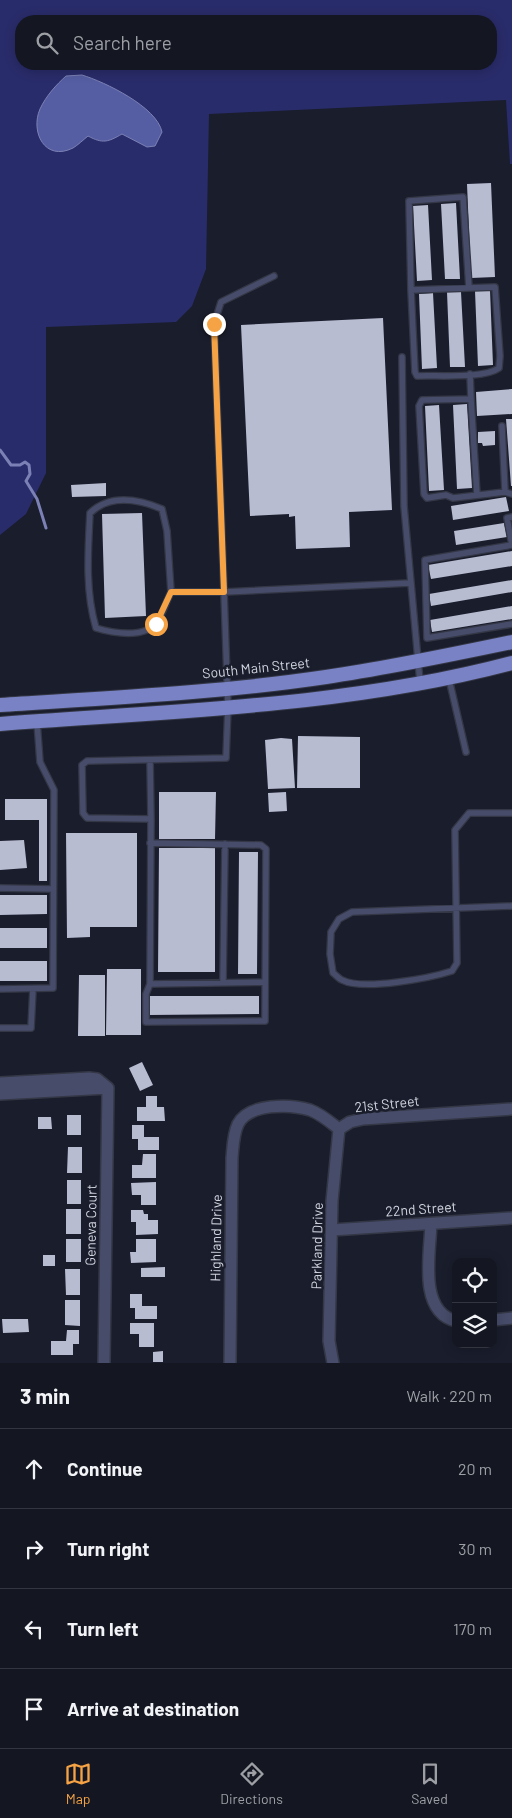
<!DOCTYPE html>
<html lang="en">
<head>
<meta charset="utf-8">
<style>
	:root { --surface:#141621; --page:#1d1f2a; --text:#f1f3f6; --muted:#9d9fa5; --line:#33353f; --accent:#f5a345 }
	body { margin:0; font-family:Barlow,sans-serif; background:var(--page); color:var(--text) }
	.controls { position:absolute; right:15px; bottom:15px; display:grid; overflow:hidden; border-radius:10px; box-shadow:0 2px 12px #0003 }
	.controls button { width:45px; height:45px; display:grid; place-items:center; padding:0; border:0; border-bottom:1px solid var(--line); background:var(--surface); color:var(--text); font:25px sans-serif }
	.stop { position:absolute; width:15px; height:15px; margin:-11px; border:4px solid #f5a345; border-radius:50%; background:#fff }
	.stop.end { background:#f5a345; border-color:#fff; box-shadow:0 1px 5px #0008 }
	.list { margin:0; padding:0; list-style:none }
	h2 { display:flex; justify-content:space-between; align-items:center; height:65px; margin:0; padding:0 20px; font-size:21px }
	h2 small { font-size:16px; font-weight:400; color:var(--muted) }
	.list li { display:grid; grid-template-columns:32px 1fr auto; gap:15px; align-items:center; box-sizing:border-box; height:80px; padding:0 20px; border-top:1px solid var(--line) }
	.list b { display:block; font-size:19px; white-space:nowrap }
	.list em { font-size:16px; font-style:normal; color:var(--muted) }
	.icon { flex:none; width:28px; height:28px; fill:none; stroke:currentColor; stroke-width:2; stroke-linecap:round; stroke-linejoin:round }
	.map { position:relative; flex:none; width:512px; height:1363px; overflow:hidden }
	.search { position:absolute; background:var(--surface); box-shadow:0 2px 12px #0003; left:15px; right:15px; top:15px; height:55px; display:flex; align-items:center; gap:12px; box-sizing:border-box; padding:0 18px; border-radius:20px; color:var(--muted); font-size:19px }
	.sheet { height:385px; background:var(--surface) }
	nav { display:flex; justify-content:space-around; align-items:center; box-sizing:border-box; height:70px; border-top:1px solid var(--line); background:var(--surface); font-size:14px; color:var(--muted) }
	nav a { display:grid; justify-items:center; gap:2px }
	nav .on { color:var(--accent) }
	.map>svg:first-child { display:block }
</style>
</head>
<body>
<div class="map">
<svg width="512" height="1363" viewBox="0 0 512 1363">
	<rect width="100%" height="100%" fill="#1a1d2c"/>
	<path fill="#292c6a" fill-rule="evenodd" d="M0 0H512V164H510L506 100 209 114 206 269 192 306 176 322 46 327V473L26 514 0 535ZM21 21H491V64H21Z"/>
	<path fill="#565ea3" stroke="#7b81b5" d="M82 75C105 82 157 107 162 132L155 146 147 147 122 134C108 142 103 144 88 136 83 140 78 145 73 148 45 162 30 132 40 109 46 96 56 85 66 76Z"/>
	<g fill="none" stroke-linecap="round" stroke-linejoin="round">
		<path stroke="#7b81b5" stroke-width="3" d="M0 450 11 465H20L25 462 29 465 30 474 26 481 37 499 46 528"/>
	</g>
	<path fill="#b8bcd1" d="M491 183 495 277 471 278 467 184Z
		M456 203 460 279H445L441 204Z
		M428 205 432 280 417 281 413 206Z
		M490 290 493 365 478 366 475 291Z
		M447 292H461L465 367H450Z
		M433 293 437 368 422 369 419 294Z
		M383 318 392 510 349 512 350 547 296 549 295 516 289 517V514L250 516 241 325Z
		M512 389V414L477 416 476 392Z
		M467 404 472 488 457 489 453 405Z
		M439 405 444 490 429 491 425 406Z
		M506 419H512V486H511Z
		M495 431V445L483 446 482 443H478V432Z
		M106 483V496L72 497 71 485Z
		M506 497 509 511 453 520 451 506Z
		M142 513 146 616 105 618 102 514Z
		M504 523 507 537 456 545 454 531Z
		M512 551V566L431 579 428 565Z
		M512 580V592L431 606 429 594Z
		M512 606V619L432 632 430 620Z
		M298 736 360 737V788H297Z
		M281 738 292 739 295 788 268 789 265 740Z
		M159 792H216L215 839H159Z
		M286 792 287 811 269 812 268 793Z
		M5 799H47V881H39V820H5Z
		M66 833H137V927H90V937L67 938Z
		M24 840 27 868 0 870V841Z
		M159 848H215V972H158Z
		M239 852H258L257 974H238Z
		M0 895H47V914L0 915Z
		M0 928H47V948H0Z
		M0 961H47V981H0Z
		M107 969H141V1035H106Z
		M79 975H105V1036H78Z
		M149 996H259V1014L149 1015Z
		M142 1062 153 1085 140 1091 129 1068Z
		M146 1096H157V1107H164L165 1121H137V1107H146Z
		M67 1115H81V1135H67Z
		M38 1117H51L52 1129H38Z
		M132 1125H144V1137H159V1150H138V1139H132Z
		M68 1147H82V1173H67Z
		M143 1154H156V1178H132V1165H142Z
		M67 1180H81V1204H67Z
		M156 1182V1205H141V1195H132L131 1183Z
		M66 1209H81V1234H66Z
		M131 1210H143L144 1214H148V1220H158V1234L136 1235V1222H131Z
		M66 1239H81V1262H66Z
		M136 1239H156V1262L131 1263 130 1252H136Z
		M43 1255H55V1266H43Z
		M165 1267V1277H141V1268Z
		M65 1269H80V1295H66Z
		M130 1294H142V1306H157V1319H135V1308H130Z
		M65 1300H80V1326L65 1325Z
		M2 1319H28L29 1332 3 1333Z
		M130 1323H154V1347H139V1334H130Z
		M67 1330H79V1344H73V1355H51V1341H66Z
		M163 1351V1362H153V1352Z"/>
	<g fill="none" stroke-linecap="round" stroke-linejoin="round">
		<g stroke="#343745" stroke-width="8">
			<path id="service" d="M495 287 500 356 499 368C484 379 437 375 417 376L415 372 411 290Z
				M411 290 409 201 463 197 469 288
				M402 357 404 506 420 682
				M470 374 471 399
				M502 426 505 492
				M477 495 471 399 422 400 419 406 424 494 427 498 446 495 453 498 505 492 512 494
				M512 517 507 518 512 545 425 560 427 638 512 624
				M171 592C166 602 163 613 157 622 145 639 112 633 96 628 85 591 88 551 90 513 110 494 138 499 162 509L167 531 171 592H224L214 324 221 302 274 276
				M449 679 466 752
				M150 760 151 819 87 818 83 813 82 765 87 761 226 758 228 707 224 592 410 583
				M512 813H469L455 830 457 963 452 971C430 978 363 991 342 980 339 979 336 975 333 973L330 954 331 932 339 919 352 912 512 906
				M150 843 261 845 266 849 265 1021 146 1022V994L150 984 151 819
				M0 888 53 889
				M223 982 225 844
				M150 984 265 982
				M0 989 53 988 54 790 40 762 37 722
				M0 1028H31L33 989"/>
		</g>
		<g stroke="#343745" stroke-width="14">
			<path id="minor" d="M0 1083 89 1078 97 1079 108 1088
				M0 1094 108 1088
				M339 1129 350 1122 363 1119 512 1109
				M431 1224C430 1253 418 1312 456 1321
				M332 1230 512 1218
				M493 1320 512 1318
				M104 1363 108 1088
				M230 1363 232 1158C233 1147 233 1135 238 1124 249 1103 290 1104 310 1110 321 1114 330 1122 339 1129
				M333 1363 329 1341 332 1201 339 1129"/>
		</g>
		<g stroke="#343745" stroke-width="16">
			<path id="trunk" d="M0 705C108 698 218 693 326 677 388 668 450 655 512 642
				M0 724C170 711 346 707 512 663"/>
		</g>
		<use href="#service" stroke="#474c6a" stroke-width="5.5"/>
		<use href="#minor" stroke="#474c6a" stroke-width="11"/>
		<use href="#trunk" stroke="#7882c5" stroke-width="14"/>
	</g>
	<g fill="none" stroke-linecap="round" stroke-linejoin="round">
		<path stroke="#f5a345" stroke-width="6" d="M156 624 171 592H224L214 324"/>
	</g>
	<g text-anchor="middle" stroke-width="5" stroke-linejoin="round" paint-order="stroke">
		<g font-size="14" fill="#d1d4df" stroke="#1a1d2c">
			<text transform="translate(256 668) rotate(-6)" y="5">South Main Street</text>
			<text transform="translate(387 1104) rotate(-6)" y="5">21st Street</text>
			<text transform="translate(421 1209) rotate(-4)" y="5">22nd Street</text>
			<text transform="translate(91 1225) rotate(-89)" y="5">Geneva Court</text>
			<text transform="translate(216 1238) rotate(-89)" y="5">Highland Drive</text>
			<text transform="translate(317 1246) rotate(-89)" y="5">Parkland Drive</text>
		</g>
	</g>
</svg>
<div class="controls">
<button><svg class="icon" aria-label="locate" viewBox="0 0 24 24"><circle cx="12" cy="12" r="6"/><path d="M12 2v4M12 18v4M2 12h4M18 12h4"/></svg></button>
<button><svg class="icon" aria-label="layers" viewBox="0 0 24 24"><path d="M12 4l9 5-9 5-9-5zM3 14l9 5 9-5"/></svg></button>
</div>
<div class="stop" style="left:156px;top:624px"></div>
<div class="stop end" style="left:214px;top:324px"></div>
<div class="search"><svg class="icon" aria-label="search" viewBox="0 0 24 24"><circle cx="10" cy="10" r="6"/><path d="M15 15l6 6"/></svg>Search here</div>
</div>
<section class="sheet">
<h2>3 min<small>Walk · 220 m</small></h2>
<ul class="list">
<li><svg class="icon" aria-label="ahead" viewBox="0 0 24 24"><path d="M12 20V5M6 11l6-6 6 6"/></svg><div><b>Continue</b></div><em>20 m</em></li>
<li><svg class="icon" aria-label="right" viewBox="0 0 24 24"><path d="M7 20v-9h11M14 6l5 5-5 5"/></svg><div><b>Turn right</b></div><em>30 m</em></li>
<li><svg class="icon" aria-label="left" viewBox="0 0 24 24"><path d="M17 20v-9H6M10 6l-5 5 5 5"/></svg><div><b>Turn left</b></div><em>170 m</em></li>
<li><svg class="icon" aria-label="arrive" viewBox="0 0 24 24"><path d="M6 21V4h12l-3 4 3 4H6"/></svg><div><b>Arrive at destination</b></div></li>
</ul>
</section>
<nav>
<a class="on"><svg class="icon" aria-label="map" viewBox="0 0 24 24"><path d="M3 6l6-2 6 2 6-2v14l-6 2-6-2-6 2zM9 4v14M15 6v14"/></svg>Map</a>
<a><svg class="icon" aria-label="directions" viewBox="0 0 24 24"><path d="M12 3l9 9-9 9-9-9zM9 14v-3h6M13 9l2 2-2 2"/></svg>Directions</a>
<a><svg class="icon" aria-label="saved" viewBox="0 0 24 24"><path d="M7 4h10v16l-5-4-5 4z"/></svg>Saved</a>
</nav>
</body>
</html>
